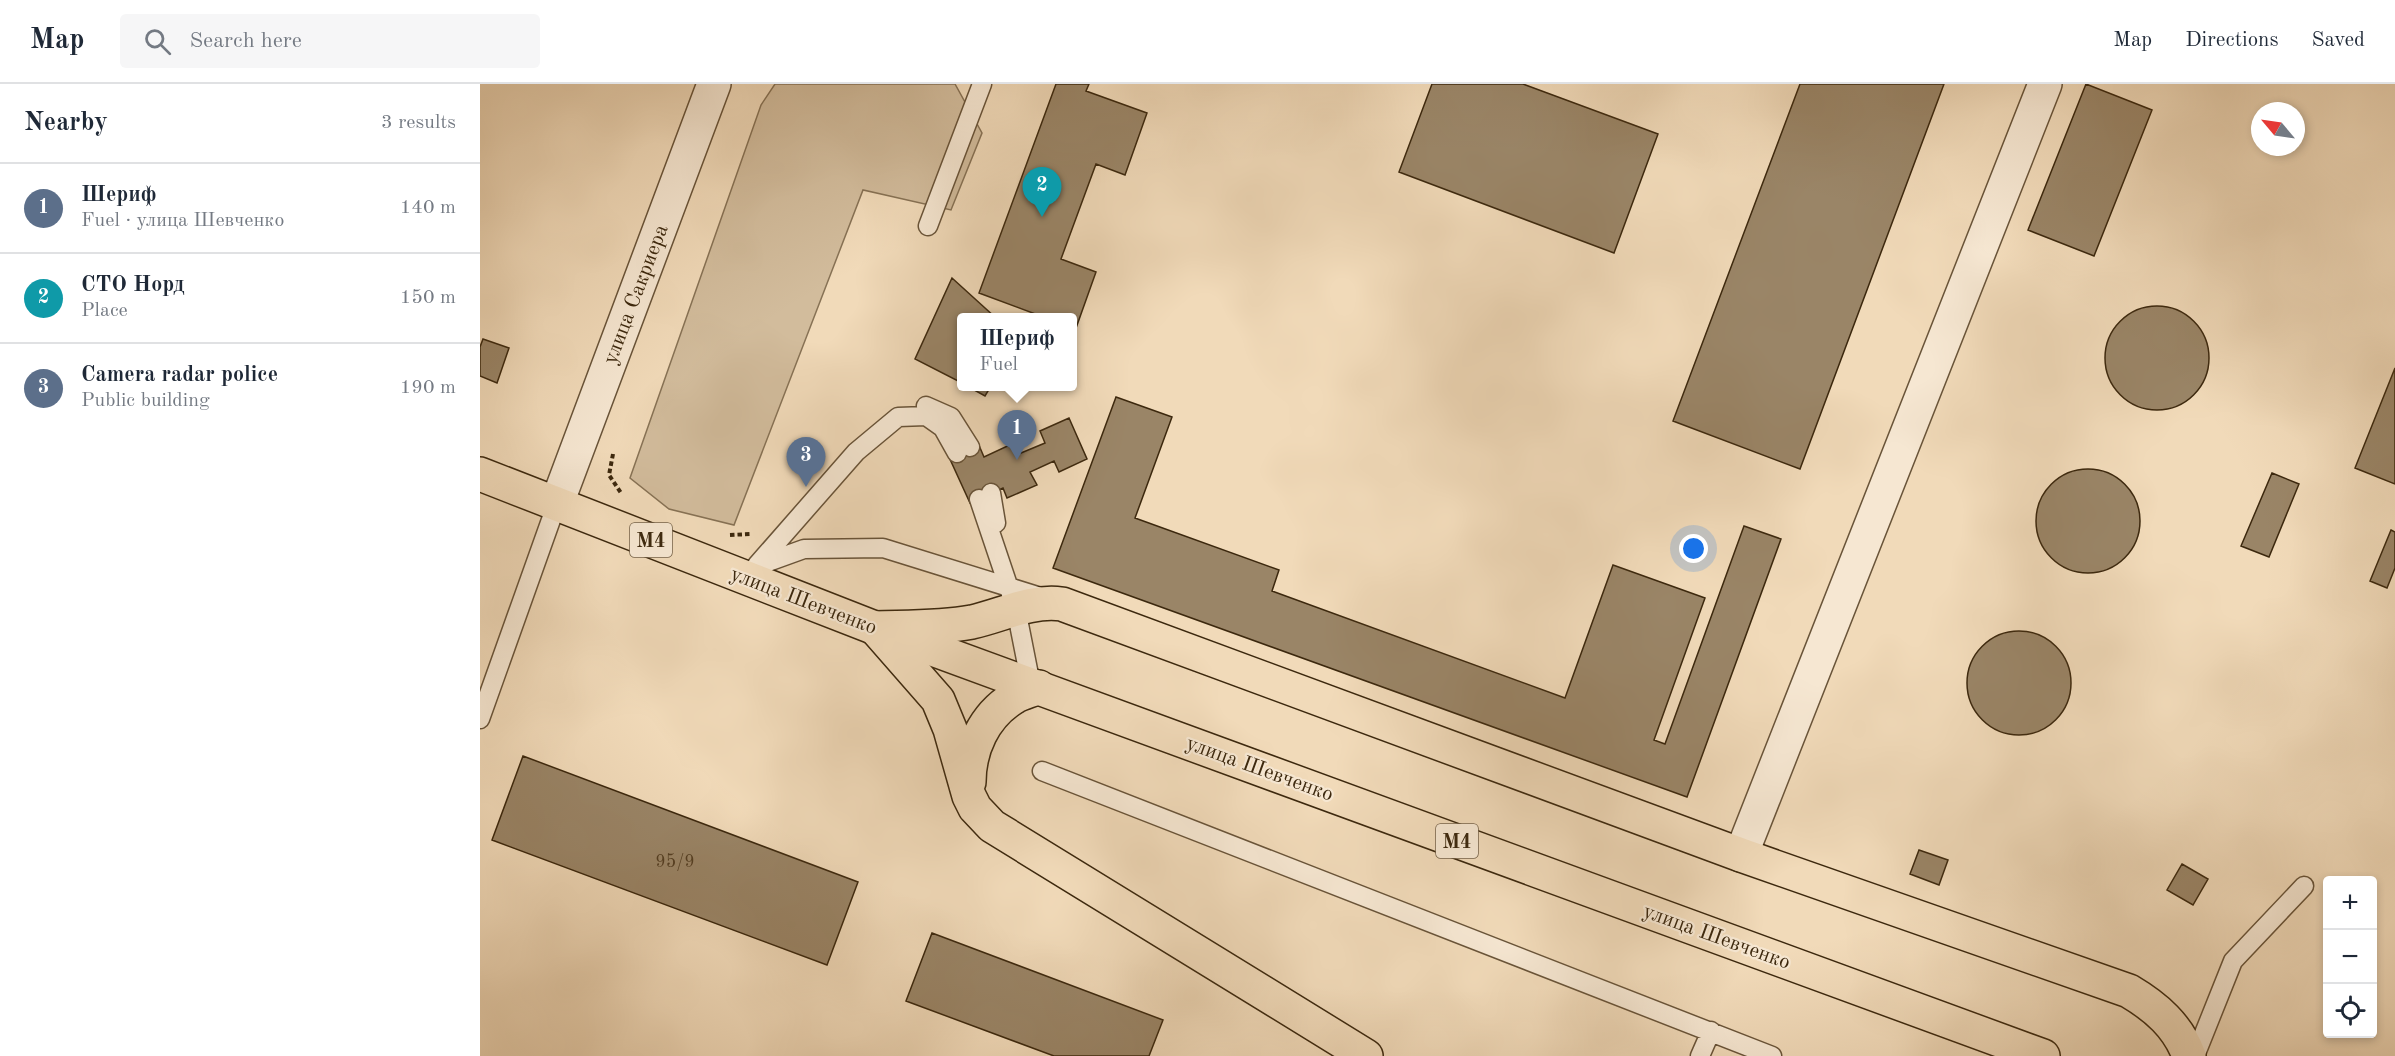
<!DOCTYPE html>
<html lang="en">
<head>
<meta charset="utf-8">
<style>
	:root { --surface:#fff; --page:#f6f6f7; --text:#1f2937; --muted:#747a83; --line:#e0e1e3; --accent:#8f2418 }
	body { margin:0; font-family:"Old Standard TT",serif; background:var(--page); color:var(--text) }
	.controls { position:absolute; right:18px; bottom:18px; display:grid; overflow:hidden; border-radius:6px; box-shadow:0 3px 9px #0003 }
	.controls button { width:54px; height:54px; display:grid; place-items:center; padding:0; border:0; border-bottom:2px solid var(--line); background:var(--surface); color:var(--text); font:30px sans-serif }
	.compass { position:absolute; left:1771px; top:18px; width:54px; height:54px; border-radius:50%; background:var(--surface); box-shadow:0 3px 9px #0003; rotate:299deg }
	.you { position:absolute; left:1214px; top:465px; width:21px; height:21px; margin:-15px; border:4px solid #fff; border-radius:50%; background:#1a73e8; box-shadow:0 0 0 9px #1a73e833 }
	.badge { display:grid; place-items:center; width:39px; height:39px; border-radius:50%; background:var(--accent); color:#fff; font-size:20px; font-weight:700 }
	.pin { position:absolute; translate:-50% -50px; filter:drop-shadow(0 2px 3px #0008) }
	.pin::after { content:''; position:absolute; top:32px; width:21px; height:18px; background:inherit; clip-path:polygon(0 0,100% 0,50% 100%) }
	.popup { position:absolute; left:477px; top:229px; width:120px; height:78px; box-sizing:border-box; display:grid; place-content:center; border-radius:6px; background:var(--surface); filter:drop-shadow(0 2px 4px #0005); font-size:20px; white-space:nowrap; color:var(--muted) }
	.popup b { font-size:22px; color:var(--text) }
	.popup::after { content:''; position:absolute; left:50%; top:100%; margin-left:-12px; border:12px solid transparent; border-top-color:var(--surface) }
	.list { margin:0; padding:0; list-style:none }
	h2 { display:flex; justify-content:space-between; align-items:center; height:78px; margin:0; padding:0 24px; font-size:26px }
	h2 small { font-size:20px; font-weight:400; color:var(--muted) }
	.list li { display:grid; grid-template-columns:39px 1fr auto; gap:18px; align-items:center; box-sizing:border-box; height:90px; padding:0 24px; border-top:2px solid var(--line) }
	.list b { display:block; font-size:22px; white-space:nowrap }
	.list p { margin:0; font-size:20px; white-space:nowrap; color:var(--muted) }
	.list em { font-size:20px; font-style:normal; color:var(--muted) }
	.icon { flex:none; width:33px; height:33px; fill:none; stroke:currentColor; stroke-width:2; stroke-linecap:round; stroke-linejoin:round }
	.map { position:relative; flex:none; width:1915px; height:972px; overflow:hidden }
	header { display:flex; align-items:center; gap:36px; box-sizing:border-box; height:84px; padding:0 30px; background:var(--surface); border-bottom:2px solid var(--line) }
	header strong { font-size:28px }
	nav { display:flex; gap:33px; margin-inline-start:auto; font-size:21px }
	.search { width:420px; height:54px; background:var(--page); display:flex; align-items:center; gap:15px; box-sizing:border-box; padding:0 21px; border-radius:6px; color:var(--muted); font-size:22px }
	main { display:flex }
	aside { flex:1; background:var(--surface) }
	.map>svg:first-child { display:block }
</style>
</head>
<body>
<header>
<strong>Map</strong>
<div class="search"><svg class="icon" aria-label="search" viewBox="0 0 24 24"><circle cx="10" cy="10" r="6"/><path d="M15 15l6 6"/></svg>Search here</div>
<nav><a>Map</a><a>Directions</a><a>Saved</a></nav>
</header>
<main>
<aside>
<h2>Nearby<small>3 results</small></h2>
<ul class="list">
<li><span class="badge" style="background:#5c6f8a">1</span><div><b>Шериф</b><p>Fuel · улица Шевченко</p></div><em>140 m</em></li>
<li><span class="badge" style="background:#0f9aa8">2</span><div><b>СТО Норд</b><p>Place</p></div><em>150 m</em></li>
<li><span class="badge" style="background:#5c6f8a">3</span><div><b>Camera radar police</b><p>Public building</p></div><em>190 m</em></li>
</ul>
</aside>
<div class="map">
<svg width="1915" height="972" viewBox="0 0 1915 972">
	<rect width="100%" height="100%" fill="#f1dab9"/>
	<filter id="stains"><feTurbulence type="fractalNoise" baseFrequency=".00333" numOctaves="4"/><feColorMatrix values="0 0 0 0 .2 0 0 0 0 .09 0 0 0 0 .02 0 0 0 .5 -.17"/></filter>
	<radialGradient id="worn" r=".72"><stop offset=".6" stop-color="#630" stop-opacity="0"/><stop offset="1" stop-color="#630" stop-opacity=".3"/></radialGradient>
	<path fill="#d2bc9c" stroke="#877255" stroke-width="1.5" d="M295 0H475L502 49 471 126 383 106 254 441 189 425 150 394 281 21Z"/>
	<path fill="#9a8567" stroke="#3c280e" stroke-width="1.5" d="M576 0H609L606 7 667 29 645 91 616 80 581 175 616 188 596 244 592 243V234H566L499 209Z
		M952 0H1043L1178 50 1134 169 919 88Z
		M1320 0H1464L1320 385 1193 337Z
		M1606 0 1672 26 1614 172 1548 146Z
		M472 194 516 234H482V299L435 275Z
		M1625 274a52 52 0 1 1 104 0a52 52 0 1 1-104 0Z
		M3 255 29 264 17 299 0 292V263Z
		M1915 284V400L1875 384Z
		M487 302H511L505 312Z
		M636 313 692 333 655 434 799 486 792 507 1085 614 1133 481 1225 514 1174 656 1185 660 1264 442 1301 455 1207 713 573 484Z
		M589 334 607 375 579 388 574 377 550 388 557 401 527 414 523 404 490 419 469 373 498 359 504 373 536 358 541 369 565 359 560 347Z
		M1556 437a52 52 0 1 1 104 0a52 52 0 1 1-104 0Z
		M1792 389 1819 400 1789 473 1761 462Z
		M1911 446 1915 448V484L1907 504 1890 497Z
		M1487 599a52 52 0 1 1 104 0a52 52 0 1 1-104 0Z
		M43 672 378 798 347 881 12 756Z
		M1439 766 1468 776 1459 801 1430 790Z
		M1702 780 1728 795 1713 821 1687 806Z
		M452 849 683 936 669 972H574L426 917Z"/>
	<g fill="none" stroke-linecap="round" stroke-linejoin="round">
		<g stroke="#695439" stroke-width="21">
			<path id="service" d="M448 142 502 0
				M446 322 471 333 490 363
				M511 409 516 439
				M499 415 536 525 551 601
				M277 481 376 368 418 333 446 332 463 344 477 369
				M277 482 324 465 403 464 564 514
				M0 635 77 419
				M562 687 1292 972
				M1220 972 1231 947
				M1715 972 1753 877 1824 802"/>
		</g>
		<g stroke="#695439" stroke-width="36">
			<path id="minor" d="M1261 771 1565 0"/>
		</g>
		<g stroke="#695439" stroke-width="36">
			<path id="tertiary" d="M77 419 234 0"/>
		</g>
		<g stroke="#3c280e" stroke-width="36">
			<path id="primary" d="M395 544C427 543 460 544 492 538 523 531 550 516 582 520L1261 771 1649 907C1676 923 1698 942 1709 972
				M395 544 458 616 470 645 489 712 495 724 512 742 886 972
				M489 698C489 665 504 632 533 614 540 609 551 607 559 603"/>
		</g>
		<g stroke="#3c280e" stroke-width="36">
			<path id="trunk" d="M0 390 395 544 1563 972"/>
		</g>
		<path stroke="#3c280e" stroke-width="4" stroke-dasharray="4.5 3" stroke-linecap="butt" d="M133 370 129 391 141 409
			M250 451 270 450"/>
		<use href="#service" stroke="#f6e7d2" stroke-width="18"/>
		<use href="#minor" stroke="#f6e7d2" stroke-width="33"/>
		<use href="#tertiary" stroke="#f6e7d2" stroke-width="33"/>
		<use href="#primary" stroke="#f1dab9" stroke-width="33"/>
		<use href="#trunk" stroke="#f1dab9" stroke-width="33"/>
	</g>
	<g text-anchor="middle" stroke-width="4.5" stroke-linejoin="round" paint-order="stroke">
		<g font-size="18" fill="#543f24">
			<text x="195" y="783">95/9</text>
		</g>
		<g fill="#f6e7d2" stroke="#746149" stroke-width="1.5">
			<rect x="150" y="439" width="42" height="34" rx="4.5"/>
			<rect x="956" y="740" width="42" height="34" rx="4.5"/>
		</g>
		<g font-size="20" font-weight="bold" fill="#3c280e">
			<text x="171" y="463">M4</text>
			<text x="977" y="764">M4</text>
		</g>
		<g font-size="21" fill="#3c280e" stroke="#f6e7d2">
			<text transform="translate(155 210) rotate(-69)" y="7">улица Сакриера</text>
			<text transform="translate(324 516) rotate(21)" y="7">улица Шевченко</text>
			<text transform="translate(780 684) rotate(20)" y="7">улица Шевченко</text>
			<text transform="translate(1237 852) rotate(20)" y="7">улица Шевченко</text>
		</g>
	</g>
	<rect width="100%" height="100%" filter="url(#stains)"/>
	<rect width="100%" height="100%" fill="url(#worn)"/>
</svg>
<div class="controls">
<button>+</button>
<button>−</button>
<button><svg class="icon" aria-label="locate" viewBox="0 0 24 24"><circle cx="12" cy="12" r="6"/><path d="M12 2v4M12 18v4M2 12h4M18 12h4"/></svg></button>
</div>
<svg class="compass" viewBox="-18 -18 36 36"><path d="M0-13l5 13h-10z" fill="#e53935"/><path d="M0 13l5-13h-10z" fill="#747a83"/></svg>
<div class="you"></div>
<div class="pin badge" style="left:537px;top:376px;background:#5c6f8a">1</div>
<div class="popup"><b>Шериф</b>Fuel</div>
<div class="pin badge" style="left:562px;top:133px;background:#0f9aa8">2</div>
<div class="pin badge" style="left:326px;top:403px;background:#5c6f8a">3</div>
</div>
</main>
</body>
</html>
